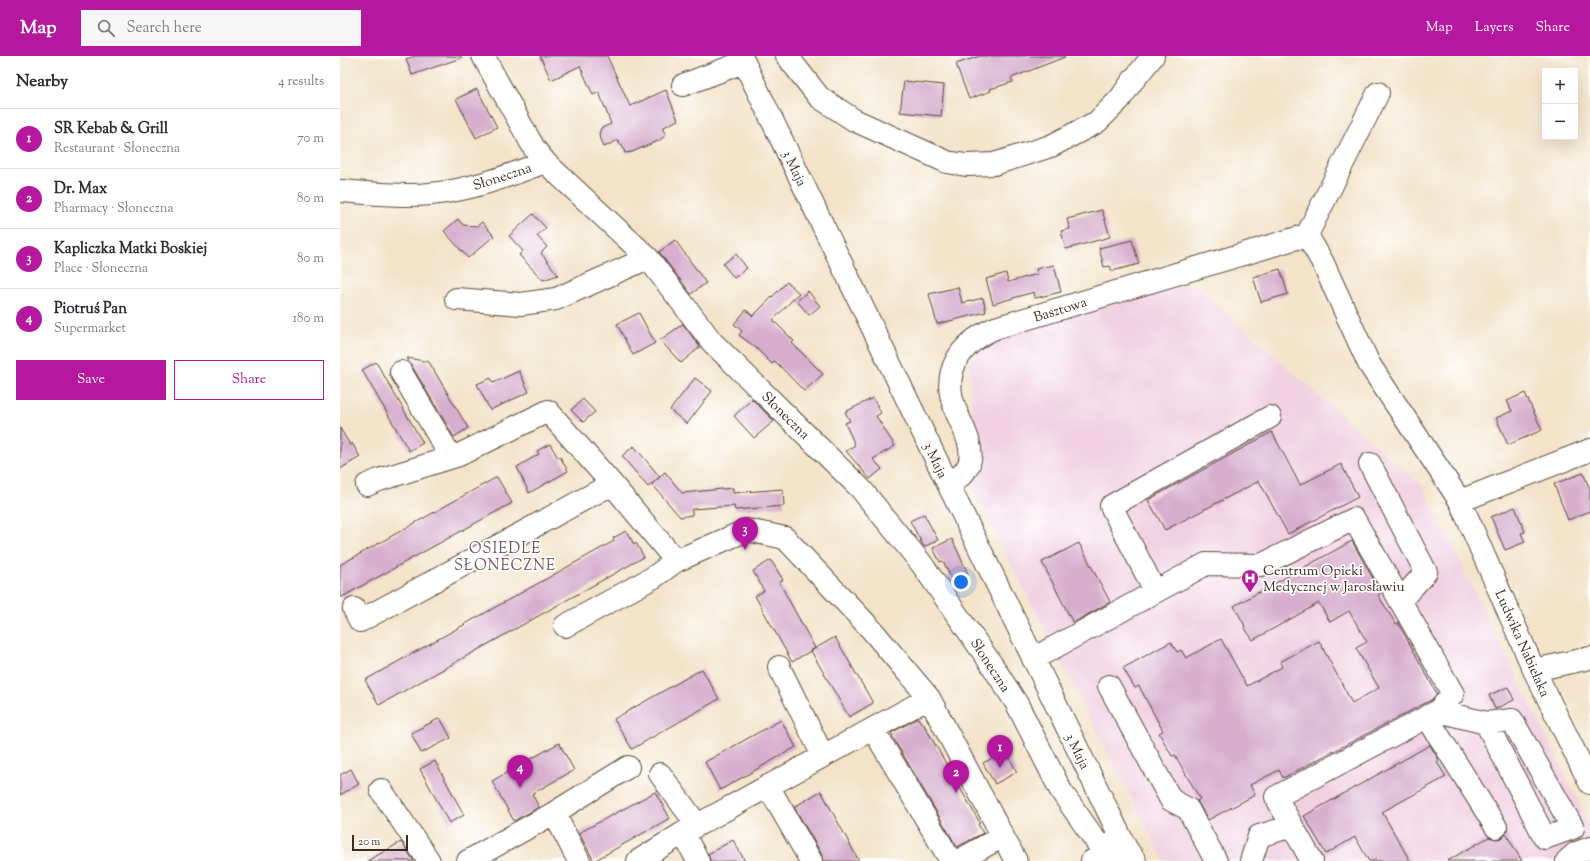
<!DOCTYPE html>
<html lang="en">
<head>
<meta charset="utf-8">
<style>
	:root { --surface:#fff; --page:#f7f7f7; --text:#2b2b33; --muted:#7c7c81; --line:#e1e1e2; --accent:#b5179e }
	body { margin:0; font-family:"Sorts Mill Goudy",serif; background:var(--page); color:var(--text) }
	.controls { position:absolute; right:12px; top:12px; display:grid; overflow:hidden; border-radius:0px; box-shadow:0 4px 16px #0002 }
	.controls button { width:36px; height:36px; display:grid; place-items:center; padding:0; border:0; border-bottom:1px solid var(--line); background:var(--surface); color:var(--text); font:20px sans-serif }
	.scale { position:absolute; left:12px; bottom:10px; width:56px; box-sizing:border-box; padding-left:4px; border:2px solid #3b2a1e; border-top:0; font-size:11px; line-height:14px; white-space:nowrap; color:#3b2a1e; -webkit-text-stroke:3px #fff; paint-order:stroke }
	.you { position:absolute; left:621px; top:526px; width:14px; height:14px; margin:-10px; border:3px solid #fff; border-radius:50%; background:#1a73e8; box-shadow:0 0 0 6px #1a73e833 }
	.badge { display:grid; place-items:center; width:26px; height:26px; border-radius:50%; background:var(--accent); color:#fff; font-size:13px; font-weight:700 }
	.pin { position:absolute; translate:-50% -33px; filter:drop-shadow(0 1px 2px #0008) }
	.pin::after { content:''; position:absolute; top:21px; width:14px; height:12px; background:inherit; clip-path:polygon(0 0,100% 0,50% 100%) }
	.list { margin:0; padding:0; list-style:none }
	h2 { display:flex; justify-content:space-between; align-items:center; height:52px; margin:0; padding:0 16px; font-size:17px }
	h2 small { font-size:13px; font-weight:400; color:var(--muted) }
	.list li { display:grid; grid-template-columns:26px 1fr auto; gap:12px; align-items:center; box-sizing:border-box; height:60px; padding:0 16px; border-top:1px solid var(--line) }
	.list b { display:block; font-size:15px; white-space:nowrap }
	.list p { margin:0; font-size:13px; white-space:nowrap; color:var(--muted) }
	.list em { font-size:13px; font-style:normal; color:var(--muted) }
	.actions { display:flex; gap:8px; padding:12px 16px }
	.actions a { flex:1; padding:9px 0; border:1px solid var(--accent); border-radius:0px; text-align:center; font-size:14px; color:var(--accent) }
	.actions .main { background:var(--accent); color:#fff }
	.icon { flex:none; width:22px; height:22px; fill:none; stroke:currentColor; stroke-width:2; stroke-linecap:round; stroke-linejoin:round }
	.map { position:relative; flex:none; width:1250px; height:805px; overflow:hidden }
	header { display:flex; align-items:center; gap:24px; box-sizing:border-box; height:56px; padding:0 20px; background:var(--accent); color:#fff }
	header strong { font-size:19px }
	nav { display:flex; gap:22px; margin-inline-start:auto; font-size:14px }
	.search { width:280px; height:36px; background:var(--page); display:flex; align-items:center; gap:10px; box-sizing:border-box; padding:0 14px; border-radius:0px; color:var(--muted); font-size:15px }
	main { display:flex }
	aside { flex:1; background:var(--surface) }
	.map>svg:first-child { display:block }
</style>
</head>
<body>
<header>
<strong>Map</strong>
<div class="search"><svg class="icon" aria-label="search" viewBox="0 0 24 24"><circle cx="10" cy="10" r="6"/><path d="M15 15l6 6"/></svg>Search here</div>
<nav><a>Map</a><a>Layers</a><a>Share</a></nav>
</header>
<main>
<aside>
<h2>Nearby<small>4 results</small></h2>
<ul class="list">
<li><span class="badge">1</span><div><b>SR Kebab &amp; Grill</b><p>Restaurant · Słoneczna</p></div><em>70 m</em></li>
<li><span class="badge">2</span><div><b>Dr. Max</b><p>Pharmacy · Słoneczna</p></div><em>80 m</em></li>
<li><span class="badge">3</span><div><b>Kapliczka Matki Boskiej</b><p>Place · Słoneczna</p></div><em>80 m</em></li>
<li><span class="badge">4</span><div><b>Piotruś Pan</b><p>Supermarket</p></div><em>180 m</em></li>
</ul>
<div class="actions"><a class="main">Save</a><a>Share</a></div>
</aside>
<div class="map">
<svg width="1250" height="805" viewBox="0 0 1250 805">
	<rect width="100%" height="100%" fill="#fff"/>
	<filter id="ink" filterUnits="userSpaceOnUse"><feTurbulence type="fractalNoise" baseFrequency=".025" numOctaves="2"/><feDisplacementMap in="SourceGraphic" scale="8" xChannelSelector="R" yChannelSelector="G"/><feConvolveMatrix kernelMatrix="1 2 1 2 8 2 1 2 1" color-interpolation-filters="sRGB"/></filter>
	<filter id="wash" filterUnits="userSpaceOnUse"><feTurbulence type="fractalNoise" baseFrequency=".012" numOctaves="4" result="noise"/><feDisplacementMap in="SourceGraphic" scale="16" xChannelSelector="R" yChannelSelector="G"/><feGaussianBlur stdDeviation="0.9" result="paint"/><feColorMatrix in="noise" values="0 0 0 0 0 0 0 0 0 0 0 0 0 0 0 0 0 1.4 0 .05"/><feComposite in="paint" operator="in"/></filter>
	<g filter="url(#wash)">
		<rect width="100%" height="100%" fill="#f3e3c9"/>
		<path fill="#f1d0e2" d="M851 227 1083 431 1250 769V805H824L634 436 630 306 657 280Z"/>
		<g id="blocks">
			<path fill="#d7aece" d="M75 0H121V2L72 19 66 3Z
				M200 0H267L290 50 326 34 338 64 322 72 326 79 320 84 292 96 285 97 282 88 280 89 278 84 264 91 259 78 261 72 271 68 259 36 253 39 240 10 211 24Z
				M640 0H725V1L671 22 673 26 650 33 651 35 629 43 616 8Z
				M564 25 604 29 601 60 560 56Z
				M137 33 157 71 136 82 116 43Z
				M762 154 770 181 726 193 721 175 730 173 727 163Z
				M193 158 206 172 197 180 207 191 201 197 218 219 203 224 179 199 183 195 169 180Z
				M118 163 123 169 137 170 142 166 154 180 128 202 104 175Z
				M335 184 366 227 351 238 319 196Z
				M792 184 799 208 772 215 770 210 764 211 759 192Z
				M396 198 407 212 394 222 383 208Z
				M714 209 721 236 695 242 694 236 653 248 646 223 666 217 668 226 698 218 696 213Z
				M940 213 948 238 921 246 913 221Z
				M447 226 459 237 433 264 454 285 452 287 483 318 464 335 435 305 432 308 415 291 399 279 402 275 394 268 406 254 413 260Z
				M618 231 622 247 643 242 646 256 597 268 589 238Z
				M468 235 480 250 469 259 457 245Z
				M299 257 315 287 293 299 277 268Z
				M343 268 360 291 341 307 320 284Z
				M67 302 89 306 128 372 114 381Z
				M36 306 83 387 69 395 22 314Z
				M179 315 189 336 150 354 137 328 151 322 153 327Z
				M355 322 372 335 347 368 330 354Z
				M1185 337 1202 374 1168 389 1156 362 1172 355 1167 345Z
				M533 342 541 357 536 360 555 390 533 403 542 413 530 423 506 395 515 389 505 367 510 365 505 356Z
				M243 343 255 356 243 366 231 354Z
				M412 343 434 365 414 382 394 360Z
				M0 372 10 389 12 387 20 401 0 413Z
				M932 376 960 429 1001 408 1018 441 948 478 919 425 825 474 808 444Z
				M210 388 218 402 220 401 228 415 189 437 177 411 199 398 197 395Z
				M294 390 320 421 308 431 282 400Z
				M325 416 342 437 393 432V437L443 433 444 450 395 454 394 450 352 453V459L340 461 312 428Z
				M1243 417 1250 433V455L1228 464 1214 428Z
				M157 421 172 447 0 542V509Z
				M1175 451 1185 476 1181 477 1185 486 1165 494 1151 461Z
				M584 458 598 484 584 491 570 465Z
				M286 475 294 488 296 487 304 501 39 649 25 624 274 485 273 482Z
				M612 483 628 518 613 526 603 505 600 506 593 492Z
				M1012 485 1041 537 1038 539 1056 568 1058 567 1097 638 1091 644 943 722 939 714 910 729 915 739 868 764 857 745 860 743 835 699 832 700 819 677 823 675 799 630 795 632 783 612 831 586 837 596 841 594 846 602 881 583 907 630 942 611 940 606 979 585 1012 647 1039 632 1016 592 1027 586 1009 555 990 566 979 547 913 584 904 571 905 570 894 550Z
				M739 487 770 546 733 567 702 506Z
				M431 504 443 524 439 526 475 592 452 606 415 540 424 535 413 515Z
				M495 581 533 647 509 661 471 595Z
				M362 613 379 643 292 693 274 663Z
				M1168 631 1174 644 1155 653 1149 639Z
				M100 662 111 682 81 697 71 677Z
				M578 662 582 668 583 667 640 767 638 768 643 777 617 791 552 680H553L551 677Z
				M441 664 456 691 380 734 365 706Z
				M219 687 234 714 192 738 199 751 174 765 152 725Z
				M1090 689 1099 704 1097 706 1106 721 1042 756 1070 805H1029L1015 781 986 798 964 760Z
				M666 695 677 716 655 728 643 707Z
				M95 705 124 759 109 767 80 713Z
				M11 713 19 728 0 739V719Z
				M481 735 519 805H483L482 799 454 751Z
				M315 736 330 762 254 805 239 777Z
				M1166 778 1182 805H1107L1149 781 1157 783 1162 782Z
				M393 784 405 805H370L368 798Z
				M61 786 74 805H27Z"/>
		</g>
	</g>
	<g filter="url(#ink)">
		<use href="#blocks" fill-opacity="0" stroke="#574638" stroke-width="1"/>
		<g fill="none" stroke-linecap="round" stroke-linejoin="round">
			<g stroke="#574638" stroke-width="24">
				<path id="minor" d="M143 0 194 92 205 106
					M401 0 609 430 786 792 795 805
					M447 0 479 41 514 64 607 106 626 109 654 108 711 90 757 66 780 43 791 27 813 0
					M343 29 404 6
					M0 135C30 137 61 141 91 138 131 134 168 120 205 106L308 202 372 286 521 433 581 507 652 609 677 648 721 735 758 788 786 792
					M967 179 983 207 1029 308 1120 445 1194 614 1250 727
					M967 179 1038 37
					M116 243 181 248 216 243 308 202
					M61 316 111 401
					M1030 408 1086 516 1060 545
					M27 429 39 424 119 399 208 355 272 428 336 505 407 474 445 482 531 573 589 642 676 805
					M609 430C617 423 625 418 629 408 635 391 622 370 616 355 600 317 619 288 655 272L967 179
					M1120 445 1250 394
					M815 535 771 450 930 361
					M14 553 20 565 272 428
					M225 570 314 521 336 505
					M693 603 866 508 921 509 1014 463 1113 638 1098 655
					M439 611 483 700
					M1194 614 1250 602
					M769 630 831 744 848 753 876 805
					M1087 661 1156 771
					M533 673 611 805
					M320 718 357 769
					M428 730 471 805
					M41 734 89 805
					M214 757 288 711
					M952 770 936 741 1098 655 1146 667 1205 782 1233 772 1172 664 1146 667
					M343 777 358 805
					M128 805 214 757 239 805
					M298 805 343 777 589 642
					M618 805 663 780
					M752 805 785 792
					M911 805 919 780 952 770 972 805
					M1227 805 1236 797 1250 792"/>
			</g>
			<use href="#minor" stroke="#fff" stroke-width="22"/>
		</g>
	</g>
	<defs>
		<g id="hospital-pin" transform="scale(0.9)"><path d="M0 17L-7.5 6A9.5 9.5 0 1 1 7.5 6Z" fill="#b5179e" stroke="#fff"/><path d="M-5-5h3v3.5h4V-5h3V5h-3V1.5h-4V5h-3Z" fill="#fff"/></g>
	</defs>
	<g fill-rule="evenodd">
		<use href="#hospital-pin" x="910" y="522"/>
	</g>
	<g text-anchor="middle" stroke-width="3.5" stroke-linejoin="round" paint-order="stroke">
		<g font-size="14" fill="#3b2a1e" stroke="#fff">
			<text transform="translate(455 112) rotate(64)" y="5">3 Maja</text>
			<text transform="translate(162 120) rotate(-18)" y="5">Słoneczna</text>
			<text transform="translate(720 253) rotate(-17)" y="5">Basztowa</text>
			<text transform="translate(446 359) rotate(45)" y="5">Słoneczna</text>
			<text transform="translate(596 404) rotate(64)" y="5">3 Maja</text>
			<text transform="translate(1183 587) rotate(66)" y="5">Ludwika Nabielaka</text>
			<text transform="translate(651 609) rotate(57)" y="5">Słoneczna</text>
			<text transform="translate(738 695) rotate(64)" y="5">3 Maja</text>
		</g>
		<g font-size="14" fill="#3b2a1e" stroke="#fff" text-anchor="start">
			<text x="923" y="519">Centrum Opieki<tspan x="923" dy="16">Medycznej w Jarosławiu</tspan></text>
		</g>
		<g font-size="15" letter-spacing="1" fill="#72585c" stroke="#fff">
			<text x="165" y="497">OSIEDLE<tspan x="165" dy="17">SŁONECZNE</tspan></text>
		</g>
	</g>
</svg>
<div class="controls">
<button>+</button>
<button>−</button>
</div>
<div class="scale">20 m</div>
<div class="you"></div>
<div class="pin badge" style="left:660px;top:712px">1</div>
<div class="pin badge" style="left:616px;top:737px">2</div>
<div class="pin badge" style="left:405px;top:494px">3</div>
<div class="pin badge" style="left:180px;top:732px">4</div>
</div>
</main>
</body>
</html>
